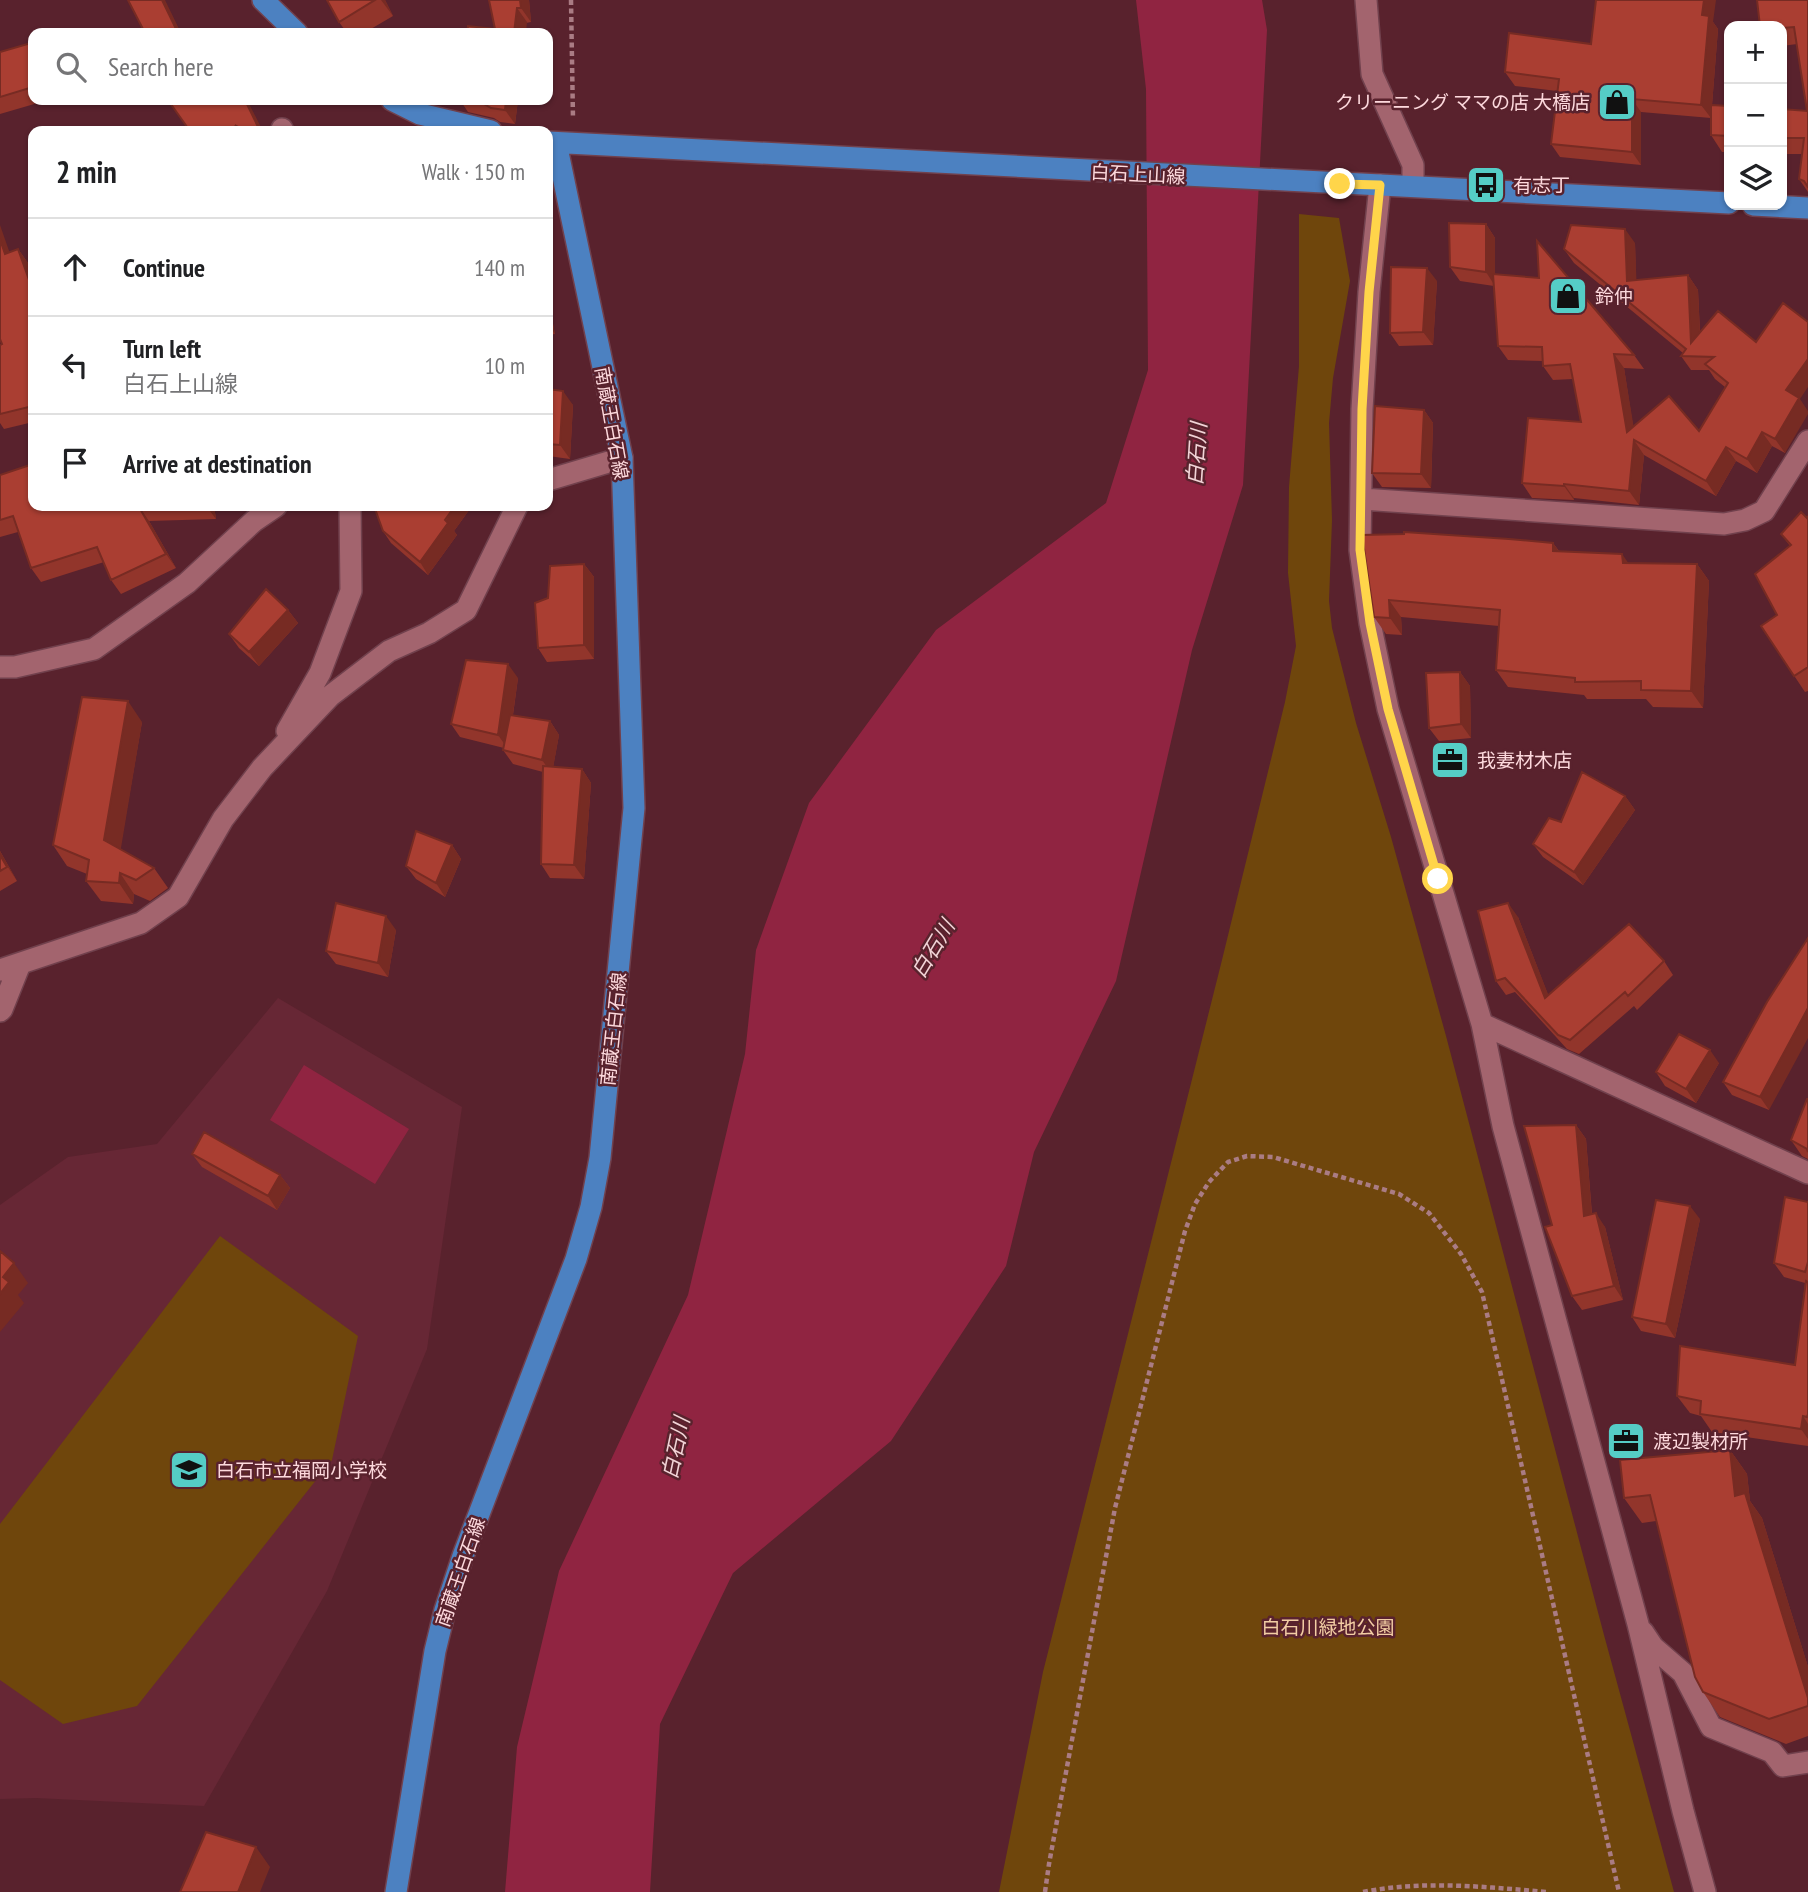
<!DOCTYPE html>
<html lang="en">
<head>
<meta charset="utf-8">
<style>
	:root { --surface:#fff; --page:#f6f6f6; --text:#202124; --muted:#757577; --line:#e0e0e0 }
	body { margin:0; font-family:"PT Sans Narrow","Noto Sans JP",sans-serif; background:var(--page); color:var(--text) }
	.controls { position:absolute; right:21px; top:21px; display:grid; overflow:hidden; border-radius:14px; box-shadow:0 2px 5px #0004 }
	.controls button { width:63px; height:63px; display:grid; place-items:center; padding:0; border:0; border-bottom:2px solid var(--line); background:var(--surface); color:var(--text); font:35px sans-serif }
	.stop { position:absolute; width:21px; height:21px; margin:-16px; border:5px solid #ffd54a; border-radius:50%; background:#fff }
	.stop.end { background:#ffd54a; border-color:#fff; box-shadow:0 2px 7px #0008 }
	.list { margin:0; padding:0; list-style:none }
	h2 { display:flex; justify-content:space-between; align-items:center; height:91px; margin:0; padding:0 28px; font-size:30px }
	h2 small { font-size:23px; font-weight:400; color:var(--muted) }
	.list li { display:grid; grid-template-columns:46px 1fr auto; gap:21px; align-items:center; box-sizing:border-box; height:98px; padding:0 28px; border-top:2px solid var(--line) }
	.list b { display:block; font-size:26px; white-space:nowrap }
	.list p { margin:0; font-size:23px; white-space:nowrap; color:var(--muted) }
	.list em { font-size:23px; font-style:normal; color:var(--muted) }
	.icon { flex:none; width:38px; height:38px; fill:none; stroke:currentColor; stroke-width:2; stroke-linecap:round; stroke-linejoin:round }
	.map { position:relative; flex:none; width:1808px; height:1892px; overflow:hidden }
	.search { position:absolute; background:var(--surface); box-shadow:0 2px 5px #0004; left:28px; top:28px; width:525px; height:77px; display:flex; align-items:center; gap:18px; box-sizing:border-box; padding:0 24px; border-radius:14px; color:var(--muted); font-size:26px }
	.panel { position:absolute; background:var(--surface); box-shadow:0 2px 5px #0004; left:28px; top:126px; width:525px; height:385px; border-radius:14px }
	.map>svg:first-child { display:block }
</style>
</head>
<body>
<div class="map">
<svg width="1808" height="1892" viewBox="0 0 1808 1892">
	<rect width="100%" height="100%" fill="#59222d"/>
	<path fill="#672735" d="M278 998 462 1107 427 1349 327 1591 204 1806 36 1798 0 1799V1205L68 1157 157 1144Z"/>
	<path fill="#6f460c" d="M1299 214 1339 218 1350 281 1333 378 1329 423 1332 520 1329 601 1332 628 1356 723 1391 837 1446 1036 1604 1635 1674 1892H999L1043 1672 1222 960 1285 702 1296 646 1288 573 1289 487 1299 366Z
		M220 1236 358 1336 332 1460 137 1706 63 1724 0 1680V1524Z"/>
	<path fill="#902441" d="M1136 0H1262L1267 30 1243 485 1192 650 1116 981 1034 1152 1006 1266 891 1441 733 1573 660 1724 650 1892H505L517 1747 559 1571 688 1295 745 1054 756 950 809 803 936 630 1106 503 1148 370 1146 89Z
		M304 1065 409 1129 375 1184 270 1120Z"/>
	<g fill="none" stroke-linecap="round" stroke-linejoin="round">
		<g stroke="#71414d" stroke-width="24">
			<path id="minor" d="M1366 0 1372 74 1413 165V186
				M282 129 283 131
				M1380 185 1369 292 1362 409 1360 550 1370 623 1388 709 1482 1024 1503 1126 1638 1624 1683 1811 1705 1892
				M548 480 622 458
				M1362 499 1724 524 1745 520 1764 511 1808 441
				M0 667H15L94 649 187 583 254 521 276 506
				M287 731 320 673 351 591 350 506
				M0 970 141 923 178 897 223 819 262 768 330 696 389 651 429 633 466 610 517 506
				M0 1011 2 1009 20 964
				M1482 1024 1808 1173
				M1643 1632 1653 1647 1683 1673 1711 1727 1772 1752 1783 1766 1808 1762"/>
		</g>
		<g stroke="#71414d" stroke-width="24">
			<path id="major" d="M263 0 297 33
				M392 100 420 114 491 131
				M548 142 1729 203
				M1753 205 1808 208
				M396 1892 435 1651 445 1610 463 1556 576 1259 591 1207 600 1158 634 808 622 458 556 143"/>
		</g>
		<path stroke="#aa7c84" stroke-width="4.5" stroke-dasharray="5 3.5" stroke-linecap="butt" d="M571 0 573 119
			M1045 1892 1049 1864 1115 1508 1185 1231 1195 1204 1209 1182 1228 1162 1247 1156 1273 1157 1399 1194 1429 1213 1461 1254 1482 1292 1619 1892
			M1363 1892C1424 1880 1486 1887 1547 1892"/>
		<use href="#minor" stroke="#a3646e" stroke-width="21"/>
		<use href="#major" stroke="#4c81c1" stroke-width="21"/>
	</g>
	<path fill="#92352b" d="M327 0H385L393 16 364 33H347L339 22Z
		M489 0H529L531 22 495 29Z
		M1808 0V192L1799 179 1802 154H1782V109L1807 111 1797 44 1782 46V26Z
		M1713 22 1718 29 1712 105 1729 106V152H1722L1711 135V118L1641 112V165L1560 157 1551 144 1557 91 1515 86 1505 72 1591 44Z
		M33 46V100H48L0 114V52Z
		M460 100H518L515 124 500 122 494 118 468 112Z
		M1486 224 1495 238V274L1634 355 1644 369 1624 368 1633 426 1699 431 1725 387 1715 379 1709 370H1691L1681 356 1683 353 1574 263 1564 249 1635 243 1636 280 1688 275 1698 290 1700 332 1800 399 1785 453 1772 446 1757 473 1736 461 1716 496 1644 455 1639 505 1574 498V500L1532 498 1522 483 1581 422 1573 379 1553 380 1543 366V361L1508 360 1498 346 1494 286 1460 281 1450 267Z
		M18 249 28 263 33 277V422L4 429 0 423V345L2 344 9 252Z
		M1437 281 1433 345 1399 346 1390 333Z
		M548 298 555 334 548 335Z
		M548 389 573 405 570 459 548 456Z
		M1424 410 1433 423 1431 488 1382 487 1372 473Z
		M0 475 33 506H214L216 519 149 521 176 568 121 594 111 580 104 562 41 582 31 568 18 532 0 537Z
		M374 506H472L454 531 457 535 428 575 391 543 383 531Z
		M1808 516V691L1805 692 1761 626 1777 615 1790 546 1781 534Z
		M1362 535 1553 543 1559 551 1629 563 1697 564 1709 581 1703 708 1653 707 1646 699H1587L1584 695 1508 687 1496 670 1499 626 1401 617 1402 635 1386 634 1374 617Z
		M584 564 594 577V659L547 662 538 648 548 598Z
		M288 610 298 623 259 666 239 648 229 634Z
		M1460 672 1470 686 1471 738 1439 741 1429 728Z
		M518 678 513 715 550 721 559 735 553 767 582 769 591 783 584 879 550 878 541 864 543 772 513 764 503 750 504 748 460 737 451 724Z
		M142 722 120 849 154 868 168 888 150 901 134 894 133 904 101 901 86 881 87 874 67 866 53 845Z
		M1625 796 1635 810 1583 885 1543 857 1533 844 1561 822Z
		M452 845 461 859 445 897 416 879 406 866Z
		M0 851 17 881 0 891Z
		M1518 917 1548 995 1664 961 1673 975 1637 1010 1634 1006 1579 1054 1567 1049 1515 992 1506 995 1496 981Z
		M396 930 388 977 336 964 326 951Z
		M1767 1002 1769 1110 1732 1095 1723 1082Z
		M1719 1063 1696 1103 1665 1086 1656 1072Z
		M1808 1099V1159L1802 1156 1791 1140Z
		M1576 1125 1586 1139 1592 1214 1605 1227 1623 1300 1582 1310 1572 1296 1552 1225Z
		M192 1154 280 1175 290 1188 277 1210 202 1167Z
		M1808 1202V1446L1712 1432 1701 1416 1690 1413 1677 1396 1795 1365 1805 1283 1784 1277 1774 1263Z
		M1700 1219 1675 1338 1641 1331 1632 1317Z
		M1730 1450 1747 1474 1750 1501 1762 1518 1808 1667V1736L1786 1744 1720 1717 1703 1692 1656 1521 1642 1523 1624 1498Z"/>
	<path fill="#772b23" d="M162 0H165L181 33H178Z
		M381 0H385L393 16Z
		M520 0H529L531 22 521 8Z
		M1704 0H1716L1713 22 1718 29 1711 118 1701 105 1702 15Z
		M517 8 527 22 526 33H514Z
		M1632 99 1641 112V165L1632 152Z
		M245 100H247L263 131H260Z
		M506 100H518L515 124 505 110Z
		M1486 224 1495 238V286L1486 272Z
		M0 225 15 268 5 254 0 239Z
		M1625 229 1635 243 1637 295 1627 281Z
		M18 249 28 263 33 277V291Z
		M1427 268 1437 281 1433 345 1423 332Z
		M1688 275 1698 290 1701 357 1691 343Z
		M548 298V299L555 334 548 324Z
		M1614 354 1624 368 1636 441 1634 440 1644 455 1639 505 1629 491 1627 432Z
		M1808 359V387L1800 399 1808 411V414L1785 453 1775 439 1786 390Z
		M563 391 573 405 570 459 560 445Z
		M1424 410 1433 423 1431 488 1421 474Z
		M1762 432 1772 446 1757 473 1747 459Z
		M1726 447 1736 461 1716 496 1706 481Z
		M1564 484 1574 498V500L1564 486Z
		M206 506H214L216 519Z
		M455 506H472L454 531 457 535 428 575 420 562Z
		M139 507 149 521 176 568 166 554Z
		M1553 543 1565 560 1553 551Z
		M1622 554 1634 571 1623 563Z
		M584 564 594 577V659L584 645Z
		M1697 564 1709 581 1703 708 1691 691Z
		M1389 600 1401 617 1402 635 1390 618Z
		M288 610 298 623 259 666 249 652Z
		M508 664 518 678 508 749 498 735Z
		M1460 672 1470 686 1471 738 1461 724Z
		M128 701 142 722 119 860 104 840Z
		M550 721 559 735 552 774 542 760Z
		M582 769 591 783 584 879 574 865Z
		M1625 796 1635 810 1583 885 1574 872Z
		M452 845 461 859 445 897 436 883Z
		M0 851 17 881 0 855Z
		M120 873 134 894 133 904 119 883Z
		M1508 903 1518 917 1555 1012 1545 998Z
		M386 916 396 930 388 977 378 963Z
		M1808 1008V1038L1769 1110 1760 1097Z
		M1710 1050 1719 1063 1696 1103 1686 1089Z
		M1576 1125 1586 1139 1593 1230 1584 1216Z
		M280 1175 290 1188 277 1210 268 1196Z
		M1690 1206 1700 1219 1675 1338 1666 1324Z
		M1596 1213 1605 1227 1623 1300 1614 1286Z
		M14 1263 28 1283 18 1295 24 1303 0 1332V1294L3 1277Z
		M1803 1416 1808 1424V1439L1801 1429Z
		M1730 1450 1747 1474 1750 1501 1762 1518 1808 1667V1698L1735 1496Z
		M256 1847 270 1867 260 1892H238Z"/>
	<path fill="#aa3e32" stroke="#772b23" stroke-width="2" d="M128 0H162L178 33H145Z
		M327 0H375L339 22Z
		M489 0H520L521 8H517L514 33H467L468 26 495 29Z
		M1596 0H1704L1702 15 1709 16 1701 105 1632 99V152L1551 144 1559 79 1505 72 1509 33 1591 44Z
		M1757 0H1808V187L1804 181 1799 179 1804 138H1782V109L1807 111 1794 27 1782 28V26H1760Z
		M31 43 33 50V87L0 97V52Z
		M168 100H245L260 131H245L235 125 240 131H190Z
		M465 100H506L505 110 491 108 484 104Z
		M1711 105 1729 106V136L1711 135Z
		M1449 223 1486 224V272L1450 267Z
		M1571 225 1625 229 1627 281 1688 275 1691 343 1718 311 1756 342 1783 303 1808 322V359L1786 390 1799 398 1775 439 1762 432 1747 459 1726 447 1706 481 1634 440 1629 491 1564 484V486L1522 483 1528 418 1581 422 1570 364 1543 366 1542 347 1498 346 1493 274 1539 278 1537 241 1634 355 1614 354 1627 432 1669 396 1699 431 1728 383 1705 364 1714 357 1681 356 1686 349 1564 249Z
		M0 239 5 254 18 249 33 291V406L0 414V345L2 344 0 339Z
		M1391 267 1427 268 1423 332 1390 333Z
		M548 389 563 391 560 445 548 444Z
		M1375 406 1424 410 1421 474 1372 473Z
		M33 464V506H168L139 507 166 554 111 580 97 547 31 568 13 516 0 520V475Z
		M374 506H455L445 520 448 523 420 562 383 531Z
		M1801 512 1807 518 1808 516V667L1794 676 1761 626 1777 615 1755 574 1791 545 1781 534Z
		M1404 532 1509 539 1553 543V551L1622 554 1623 563 1697 564 1691 691 1641 690V681L1575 682V678L1496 670 1500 610 1389 600 1390 618 1374 617 1362 535 1404 534Z
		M584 564V645L538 648 535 603 548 598 550 566Z
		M266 589 288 610 249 652 229 634Z
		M466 660 508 664 498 735 451 724Z
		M1460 672 1461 724 1429 728 1426 673Z
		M82 697 128 701 104 840 154 868 136 880 120 873 119 883 86 881 89 860 53 845Z
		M510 715 550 721 542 760 503 750Z
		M543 766 582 769 574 865 541 864Z
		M1582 772 1625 796 1574 872 1533 844 1549 818 1561 822Z
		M416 831 452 845 436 883 406 866Z
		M0 855 7 867 0 871Z
		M336 903 386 916 378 963 326 951Z
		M1508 903 1545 998 1629 924 1664 961 1628 996 1625 992 1570 1040 1558 1035 1505 978 1496 981 1478 911Z
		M1808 938V1008L1760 1097 1723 1082 1767 1002Z
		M1679 1034 1710 1050 1686 1089 1656 1072Z
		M1807 1099H1808V1152L1807 1149 1791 1140Z
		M1576 1125 1584 1216 1596 1213 1614 1286 1572 1296 1545 1227 1552 1225 1524 1126Z
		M204 1132 280 1175 268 1196 192 1154Z
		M1785 1197 1808 1202V1262L1805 1272 1774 1263Z
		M1656 1200 1690 1206 1666 1324 1632 1317Z
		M0 1251 14 1263 3 1277 9 1282 0 1294Z
		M1806 1281 1808 1282V1414L1807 1417 1803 1416 1801 1429 1700 1414 1701 1401 1677 1396 1680 1346 1795 1365Z
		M1730 1450 1735 1496 1745 1493 1808 1698V1706L1769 1719 1703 1692 1695 1677 1650 1495 1624 1498 1620 1460Z
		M206 1832 256 1847 238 1892H180Z"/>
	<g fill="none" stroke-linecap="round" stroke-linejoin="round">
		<path stroke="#ffd54a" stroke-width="9" d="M1340 184 1380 185 1369 292 1362 409 1360 550 1370 623 1388 709 1438 879"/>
	</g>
	<defs>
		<g id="shop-square" transform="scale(2.0125)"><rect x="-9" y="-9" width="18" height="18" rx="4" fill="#55cdc6" stroke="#59222d"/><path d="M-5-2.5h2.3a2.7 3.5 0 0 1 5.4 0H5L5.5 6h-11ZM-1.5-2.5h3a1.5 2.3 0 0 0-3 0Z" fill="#111"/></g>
		<g id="bus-square" transform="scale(2.0125)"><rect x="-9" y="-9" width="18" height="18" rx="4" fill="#55cdc6" stroke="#59222d"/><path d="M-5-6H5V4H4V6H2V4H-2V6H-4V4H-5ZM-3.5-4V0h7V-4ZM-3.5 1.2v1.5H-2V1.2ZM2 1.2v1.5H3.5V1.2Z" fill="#111"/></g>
		<g id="office-square" transform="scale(2.0125)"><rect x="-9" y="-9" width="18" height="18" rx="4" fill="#55cdc6" stroke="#59222d"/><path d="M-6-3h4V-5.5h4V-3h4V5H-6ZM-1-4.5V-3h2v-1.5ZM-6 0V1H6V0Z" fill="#111"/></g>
		<g id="school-square" transform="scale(2.0125)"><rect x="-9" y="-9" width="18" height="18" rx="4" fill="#55cdc6" stroke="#59222d"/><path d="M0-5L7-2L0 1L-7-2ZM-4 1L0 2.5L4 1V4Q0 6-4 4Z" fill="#111"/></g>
	</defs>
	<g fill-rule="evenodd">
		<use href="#shop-square" x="1617" y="102"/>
		<use href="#bus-square" x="1486" y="185"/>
		<use href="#shop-square" x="1568" y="296"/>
		<use href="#office-square" x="1450" y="760"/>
		<use href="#office-square" x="1626" y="1441"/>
		<use href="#school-square" x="189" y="1470"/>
	</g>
	<g text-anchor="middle" stroke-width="5" stroke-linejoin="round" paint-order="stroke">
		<g font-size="19" fill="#fdd9dd" stroke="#59222d" text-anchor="start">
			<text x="1590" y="109" text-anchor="end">クリーニング ママの店 大橋店</text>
			<text x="1513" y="192">有志丁</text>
			<text x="1595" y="303">鈴仲</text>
			<text x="1477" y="767">我妻材木店</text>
			<text x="1653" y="1448">渡辺製材所</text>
			<text x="216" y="1477">白石市立福岡小学校</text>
		</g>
		<g font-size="19" fill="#fdd9dd" stroke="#59222d">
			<text transform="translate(1138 174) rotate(3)" y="7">白石上山線</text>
			<text transform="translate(612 423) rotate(80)" y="7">南蔵王白石線</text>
			<text transform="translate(613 1029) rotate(-84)" y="7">南蔵王白石線</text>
			<text transform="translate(460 1572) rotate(-71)" y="7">南蔵王白石線</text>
		</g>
		<g font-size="19" fill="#f3cea4" stroke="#59222d">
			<text x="1328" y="1634">白石川緑地公園</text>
		</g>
		<g font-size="21" font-style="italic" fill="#f2d4d7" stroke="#59222d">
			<text transform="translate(1197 454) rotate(-86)" y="7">白石川</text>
			<text transform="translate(933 949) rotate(-59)" y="7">白石川</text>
			<text transform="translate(676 1448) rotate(-78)" y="7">白石川</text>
		</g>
	</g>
</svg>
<div class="controls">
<button>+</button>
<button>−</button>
<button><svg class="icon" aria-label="layers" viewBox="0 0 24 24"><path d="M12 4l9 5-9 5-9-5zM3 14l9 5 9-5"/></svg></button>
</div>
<div class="stop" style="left:1438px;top:879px"></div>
<div class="stop end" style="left:1340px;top:184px"></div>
<div class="search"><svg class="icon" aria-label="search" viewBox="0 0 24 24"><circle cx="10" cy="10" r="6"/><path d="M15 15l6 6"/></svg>Search here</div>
<section class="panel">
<h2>2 min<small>Walk · 150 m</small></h2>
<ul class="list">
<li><svg class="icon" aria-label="ahead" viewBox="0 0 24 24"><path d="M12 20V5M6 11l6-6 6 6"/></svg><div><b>Continue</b></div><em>140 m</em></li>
<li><svg class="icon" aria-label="left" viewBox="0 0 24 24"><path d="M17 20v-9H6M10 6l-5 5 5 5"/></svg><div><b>Turn left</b><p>白石上山線</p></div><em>10 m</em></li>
<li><svg class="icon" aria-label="arrive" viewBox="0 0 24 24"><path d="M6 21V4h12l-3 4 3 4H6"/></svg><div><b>Arrive at destination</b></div></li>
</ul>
</section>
</div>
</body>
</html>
